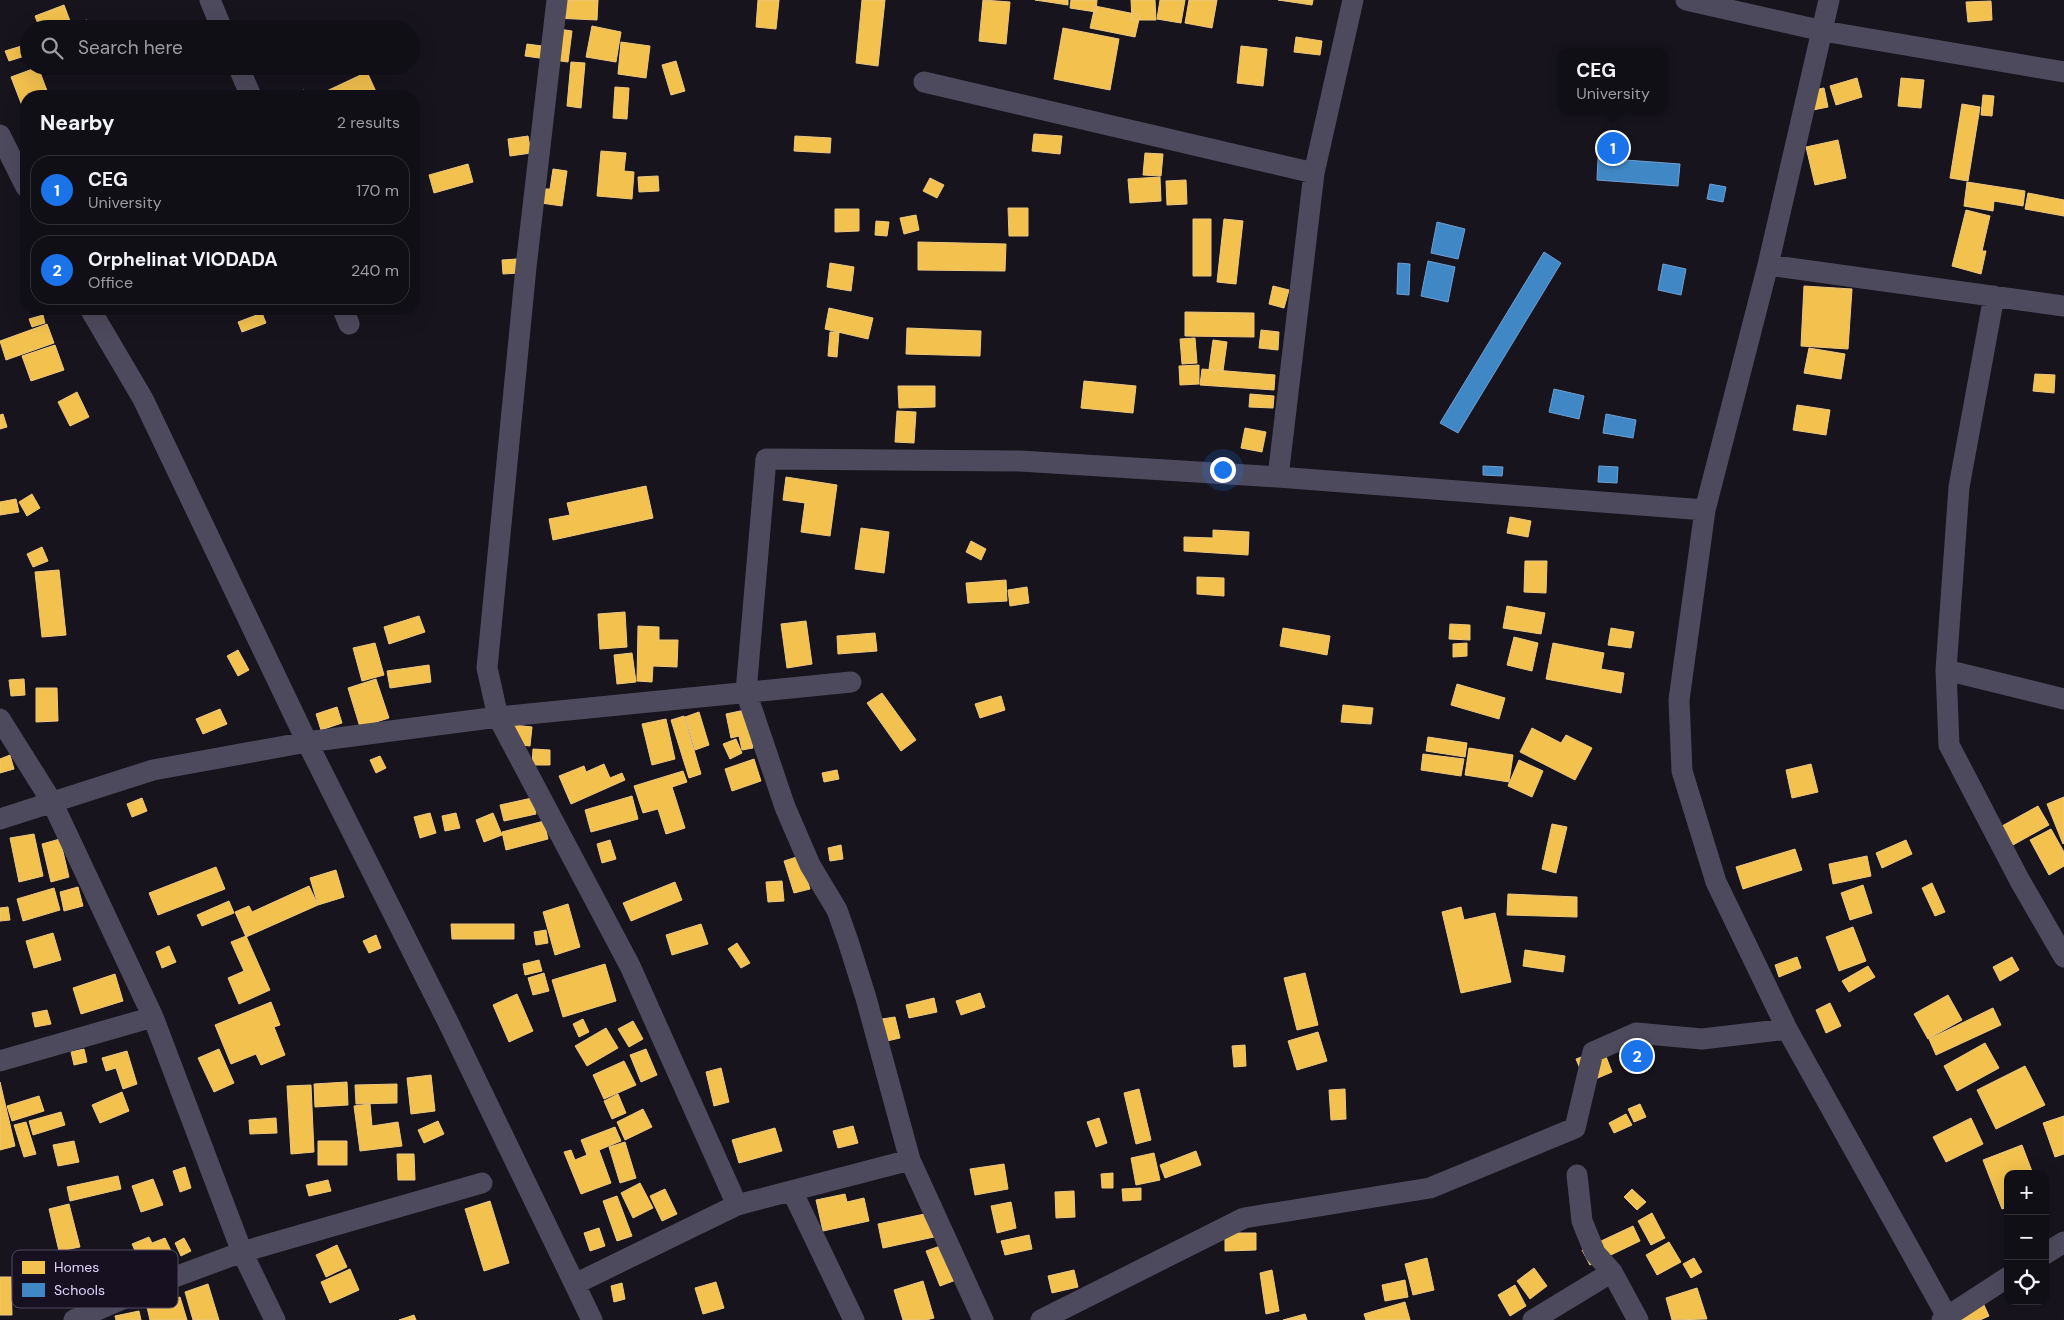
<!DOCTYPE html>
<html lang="en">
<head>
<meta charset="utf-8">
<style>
	:root { --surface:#110f16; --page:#1e1d23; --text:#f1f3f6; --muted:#9c9ca1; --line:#302f35; --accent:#1a73e8 }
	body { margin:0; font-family:"DM Sans",sans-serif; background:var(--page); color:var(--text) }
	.controls { position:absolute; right:15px; bottom:15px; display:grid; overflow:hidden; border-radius:10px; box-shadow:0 5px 20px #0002 }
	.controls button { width:45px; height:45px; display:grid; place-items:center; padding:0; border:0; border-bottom:1px solid var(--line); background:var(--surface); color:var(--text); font:25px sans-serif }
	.you { position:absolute; left:1222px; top:469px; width:18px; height:18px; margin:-12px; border:4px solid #fff; border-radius:50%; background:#1a73e8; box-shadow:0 0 0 8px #1a73e833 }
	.badge { display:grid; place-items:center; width:32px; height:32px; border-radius:50%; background:var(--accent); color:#fff; font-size:16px; font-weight:700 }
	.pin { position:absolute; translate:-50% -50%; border:2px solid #fff; box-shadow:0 1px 5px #0006 }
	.popup { position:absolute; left:1558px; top:48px; width:110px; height:65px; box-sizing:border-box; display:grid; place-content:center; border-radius:10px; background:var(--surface); filter:drop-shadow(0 1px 4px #0005); font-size:16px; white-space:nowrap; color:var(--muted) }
	.popup b { font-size:19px; color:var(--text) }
	.popup::after { content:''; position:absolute; left:50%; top:100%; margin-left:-10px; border:10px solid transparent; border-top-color:var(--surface) }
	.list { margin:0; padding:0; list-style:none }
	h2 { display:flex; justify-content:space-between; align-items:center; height:65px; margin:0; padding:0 20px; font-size:21px }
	h2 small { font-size:16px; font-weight:400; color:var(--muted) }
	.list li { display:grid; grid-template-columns:32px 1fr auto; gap:15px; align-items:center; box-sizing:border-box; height:70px; margin:0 10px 10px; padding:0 10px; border:1px solid var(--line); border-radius:20px }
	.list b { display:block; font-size:19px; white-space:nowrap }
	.list p { margin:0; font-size:16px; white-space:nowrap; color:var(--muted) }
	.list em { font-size:16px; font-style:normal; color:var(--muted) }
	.icon { flex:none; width:28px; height:28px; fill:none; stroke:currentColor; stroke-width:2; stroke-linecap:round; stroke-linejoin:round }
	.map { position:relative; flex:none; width:2064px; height:1320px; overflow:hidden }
	.search { position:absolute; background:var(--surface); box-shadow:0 5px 20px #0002; left:20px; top:20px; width:400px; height:55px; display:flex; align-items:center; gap:12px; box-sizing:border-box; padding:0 18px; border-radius:28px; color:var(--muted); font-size:19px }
	.panel { position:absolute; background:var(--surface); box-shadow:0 5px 20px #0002; left:20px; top:90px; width:400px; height:225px; border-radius:20px }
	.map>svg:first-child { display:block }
</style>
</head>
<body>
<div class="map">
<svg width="2064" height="1320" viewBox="0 0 2064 1320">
	<rect width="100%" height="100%" fill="#17141d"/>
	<path fill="#f2c14e" stroke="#edc782" d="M556 0H598L597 20 554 18Z
		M758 0H779L776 29 756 27Z
		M862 0H885L878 66 856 63Z
		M983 0 1010 2 1006 44 979 41Z
		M1035 0H1068V5Z
		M1071 0H1097L1096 12 1070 8Z
		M1131 0H1155L1156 20H1132Z
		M1160 0H1185L1181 23 1157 19Z
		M1189 0H1217L1212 28 1185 23Z
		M1278 0H1313L1312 5Z
		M1991 1 1992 20 1968 22 1966 2Z
		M64 5 70 21 49 29H40L35 16Z
		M1095 6 1140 15 1135 37 1090 28Z
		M87 20 89 29H74L73 24Z
		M592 26 621 32 616 62 586 57Z
		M545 27 572 31 568 62 525 56 527 44 542 46Z
		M1063 28 1119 39 1110 90 1054 79Z
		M1296 37 1322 41 1320 55 1294 52Z
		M621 42 650 46 646 78 618 74Z
		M25 45 28 55 9 61 5 51Z
		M1241 46 1267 49 1263 86 1237 83Z
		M676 61 685 91 671 95 662 65Z
		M571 62 585 63 581 108 567 106Z
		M38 67 49 96H26V116L11 77Z
		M367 72 378 96H316Z
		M1857 78 1862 97 1836 105 1830 86Z
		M1901 78 1924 80 1921 108 1898 106Z
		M615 87 629 88 627 119 613 118Z
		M1824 88 1828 107 1813 110 1808 91Z
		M304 90 307 96H292Z
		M1983 95 1994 96 1992 116 1981 115Z
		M1962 104 1980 107 1968 181 1950 178Z
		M1034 134 1062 136 1060 154 1032 151Z
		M528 136 531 153 510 156 508 139Z
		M795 136 831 138 830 153 794 151Z
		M1838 140 1846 178 1815 185 1806 147Z
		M601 151 626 153 624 171 634 172 632 199 597 196Z
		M1145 153 1163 154 1161 176 1143 175Z
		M468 164 473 182 434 193 429 175Z
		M553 169 567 171 562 206 541 203 543 189H550Z
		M658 176 659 191 639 192 638 177Z
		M1160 177 1161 201 1130 203 1128 179Z
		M930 178 944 185 937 198 923 191Z
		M1186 180 1187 204 1167 205 1166 181Z
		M1967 182 2025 191 2023 206 1994 201 1993 211 1964 206Z
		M2028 193 2064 200V216L2025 209Z
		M1008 208H1028V236H1009Z
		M835 209H859V231L835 232Z
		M1966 210 1990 216 1982 251H1986L1981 274 1952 266Z
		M916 215 919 230 904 234 900 218Z
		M1193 219H1211V276H1193Z
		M1224 219 1243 221 1236 284 1217 282Z
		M876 221 889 222 887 236 875 235Z
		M918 242 1006 244 1005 271 918 270Z
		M517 259 519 273 503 274 502 260Z
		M830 263 854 267 851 291 827 287Z
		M1273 286 1289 290 1284 308 1269 304Z
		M1804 286 1852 289 1848 349 1801 346Z
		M829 308 873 318 868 339 825 329Z
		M1185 312 1254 313V337L1185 336Z
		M262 313 266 323 242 332 238 322Z
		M43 315 45 323 32 327 29 319Z
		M47 324 54 343 6 360 0 341Z
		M907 328 981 331 980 356 906 354Z
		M1261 330 1279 332 1278 350 1259 348Z
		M830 332H839L837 357 828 356Z
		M1195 338 1197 363 1182 364 1180 339Z
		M1213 340 1227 342 1223 371 1209 369Z
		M55 345 64 370 31 381 22 356Z
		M1809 348 1845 354 1841 379 1804 373Z
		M1199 365V384L1180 385 1179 366Z
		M1202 369 1275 375 1274 390 1200 385Z
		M2035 374 2055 375 2054 393 2033 391Z
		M1084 381 1136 386 1133 413 1081 408Z
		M898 386H935V407L899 408Z
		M77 392 89 417 70 426 58 402Z
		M1250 394 1274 396 1273 408 1249 407Z
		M1797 405 1830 410 1826 435 1793 430Z
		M897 411 916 412 914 443 895 442Z
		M3 414 7 427 0 429V415Z
		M1245 428 1266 432 1262 452 1241 448Z
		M786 477 837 485 830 536 801 532 805 503 783 500Z
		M646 486 653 518 553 540 549 519 570 515 567 503Z
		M32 494 40 508 27 516 19 502Z
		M16 499 19 512 0 515V502Z
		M1510 517 1531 521 1528 537 1507 533Z
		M861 528 889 532 884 573 855 569Z
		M1213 530 1249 532 1248 555 1184 551V537L1213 538Z
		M971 541 986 549 981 560 966 552Z
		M42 547 48 561 33 567 27 554Z
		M1525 561H1547L1546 593 1524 592Z
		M59 570 66 635 42 637 35 572Z
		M1197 577 1224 578V596L1197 594Z
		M1006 580 1007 601 968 603 966 583Z
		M1027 587 1029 603 1010 606 1008 590Z
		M1507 606 1545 613 1541 634 1503 628Z
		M625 612 627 647 600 649 598 614Z
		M419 616 425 632 389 644 384 627Z
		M806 621 812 664 787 668 781 624Z
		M1450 624 1470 625V640L1449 639Z
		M638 626 659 627V640H678L677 667 653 666 652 682 637 681Z
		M1283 628 1330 636 1327 655 1280 646Z
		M1611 628 1634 632 1631 648 1608 645Z
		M875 633 877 651 838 654 837 636Z
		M1514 637 1538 643 1532 671 1507 665Z
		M375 643 384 675 362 681 353 648Z
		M1467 643V656L1453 657V644Z
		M1553 643 1604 653 1601 669 1624 673 1621 693 1546 679Z
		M238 650 249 670 238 676 227 656Z
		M632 653 636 682 617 684 614 655Z
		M429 665 431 682 390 688 387 671Z
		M24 679 25 695 11 696 9 680Z
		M376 679 389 718 360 727 348 688Z
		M1457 684 1505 698 1499 719 1451 705Z
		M36 688H57L58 721 36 722Z
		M882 693 916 740 901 751 867 703Z
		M1001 696 1005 710 980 718 975 704Z
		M1343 705 1373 708 1371 724 1341 722Z
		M337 707 342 723 321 730 316 714Z
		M220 709 227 724 203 734 196 719Z
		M745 710 753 748 742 750 739 736 731 738 726 714Z
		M699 712 709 745 695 750 685 717Z
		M684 716 701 774 689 778 671 720Z
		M666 719 675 759 652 765 642 724Z
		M514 725 532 727 530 746 512 744Z
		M1532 728 1561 743 1566 735 1592 748 1575 780 1520 752Z
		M1428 737 1467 743 1465 757 1426 751Z
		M736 739 742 753 730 759 723 744Z
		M1469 748 1513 755 1509 782 1465 775Z
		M533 749 550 750V765H532Z
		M1423 754 1464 759 1461 776 1421 770Z
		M10 755 14 769 0 773V759Z
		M380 756 386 768 376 773 370 760Z
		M754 759 761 781 732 791 725 769Z
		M1519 760 1543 771 1532 797 1508 786Z
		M604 764 610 778 622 773 625 780 571 804 559 776 584 766 586 772Z
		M1811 764 1818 792 1792 798 1786 770Z
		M837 770 839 779 824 782 822 773Z
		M683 771 687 782 672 787 685 828 666 834 658 809 643 813 634 786Z
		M632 796 638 819 591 832 585 810Z
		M2064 797V843L2063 844 2047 804Z
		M142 798 147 811 132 817 127 804Z
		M532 798 536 814 504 821 500 805Z
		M2038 806 2049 825 2013 845 2002 826Z
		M430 813 436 833 420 838 414 817Z
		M456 813 460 828 445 831 442 816Z
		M493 813 502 835 484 842 476 820Z
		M544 821 548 839 506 850 502 832Z
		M1552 824 1567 827 1556 873 1542 869Z
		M2051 829 2064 852V866L2049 875 2030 840Z
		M34 834 43 876 19 882 10 838Z
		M60 839 69 877 51 882 42 844Z
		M610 840 616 859 602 863 597 844Z
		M1906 840 1912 854 1882 868 1876 853Z
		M841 845 843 859 830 861 828 848Z
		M1795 849 1802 870 1743 889 1736 867Z
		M800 856 810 889 794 893 784 861Z
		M1867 856 1871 876 1833 884 1829 864Z
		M216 867 225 889 158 915 149 893Z
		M336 870 344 897 318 905 310 878Z
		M782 881 784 901 768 902 766 882Z
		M675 882 682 900 631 921 623 903Z
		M1932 883 1945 912 1935 916 1922 888Z
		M1863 885 1872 913 1850 920 1841 893Z
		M309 886 318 905 246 937 235 912 249 906 252 912Z
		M78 887 83 906 64 911 60 892Z
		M54 888 60 910 23 921 17 899Z
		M1508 894 1577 897V917L1507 915Z
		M229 901 234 913 202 926 197 915Z
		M568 904 580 947 555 955 543 912Z
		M8 907 10 920 0 921V908Z
		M1461 907 1464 920 1495 913 1511 982 1461 993 1442 912Z
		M451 924H514V939H452Z
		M701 924 708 944 672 955 666 935Z
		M1853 927 1866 961 1839 971 1826 937Z
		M546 930 548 943 536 945 534 932Z
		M53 933 61 960 34 968 26 941Z
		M376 935 381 948 369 953 363 941Z
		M246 936 270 990 239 1004 228 978 244 971 231 942Z
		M737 943 750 963 741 968 728 949Z
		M169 946 176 962 162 968 156 952Z
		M1525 950 1565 956 1563 972 1523 966Z
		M1797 957 1801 968 1779 977 1775 965Z
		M2012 957 2019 970 2000 981 1993 967Z
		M539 960 542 971 525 975 523 964Z
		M605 964 616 1001 563 1017 552 980Z
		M1868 966 1875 977 1849 992 1842 981Z
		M544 973 549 991 533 995 528 978Z
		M1305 973 1318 1025 1297 1030 1284 978Z
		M115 974 123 1001 81 1014 73 988Z
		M980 993 985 1007 961 1015 956 1001Z
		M517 994 533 1031 509 1042 493 1005Z
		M1948 995 1962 1020 1928 1039 1914 1014Z
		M934 998 937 1012 909 1018 906 1005Z
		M271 1002 280 1025 274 1027 285 1055 261 1065 256 1054 231 1064 215 1025Z
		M1830 1003 1841 1026 1826 1033 1816 1010Z
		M1993 1008 2001 1025 1936 1055 1929 1039Z
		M47 1010 51 1024 35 1027 32 1013Z
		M895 1017 900 1038 887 1041 882 1019Z
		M583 1019 589 1032 579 1037 573 1024Z
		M633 1021 643 1039 629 1047 618 1029Z
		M606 1028 618 1048 587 1066 575 1046Z
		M1318 1032 1327 1061 1297 1070 1288 1041Z
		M1985 1043 1999 1068 1957 1091 1944 1066Z
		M1245 1045 1246 1066 1234 1067 1232 1046Z
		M84 1049 87 1062 74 1065 71 1052Z
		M219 1049 234 1083 214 1092 198 1058Z
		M646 1049 657 1075 641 1082 630 1055Z
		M1603 1049 1612 1072 1586 1083 1576 1059Z
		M127 1051 137 1084 123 1089 116 1068 106 1071 102 1058Z
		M624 1061 636 1085 604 1099 593 1075Z
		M2025 1066 2045 1105 1996 1129 1977 1090Z
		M721 1068 729 1102 714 1106 706 1072Z
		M431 1075 435 1111 411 1114 407 1078Z
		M0 1082 15 1146 0 1150Z
		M347 1082 348 1105 315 1107 314 1084Z
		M397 1084V1103L356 1104 355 1085Z
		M311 1085 314 1152 291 1154 287 1086Z
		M1139 1089 1151 1140 1136 1144 1124 1093Z
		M1345 1089 1346 1119 1331 1120 1329 1090Z
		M122 1092 129 1111 100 1123 92 1105Z
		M618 1094 626 1113 612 1119 604 1101Z
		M39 1096 44 1111 12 1121 7 1106Z
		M370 1104 372 1126 398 1122 402 1146 360 1151 354 1106Z
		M1640 1104 1646 1117 1634 1122 1628 1109Z
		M643 1109 652 1127 625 1140 617 1122Z
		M61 1112 65 1125 33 1135 29 1121Z
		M1626 1114 1632 1125 1614 1133 1609 1123Z
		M2064 1116V1154L2055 1157 2043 1123Z
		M276 1118 277 1133 250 1134 249 1120Z
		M1099 1118 1107 1143 1096 1147 1087 1122Z
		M1971 1118 1983 1144 1946 1162 1933 1137Z
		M438 1121 444 1134 424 1143 418 1130Z
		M26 1122 36 1154 24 1157 14 1125Z
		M853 1126 858 1143 838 1148 833 1131Z
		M615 1127 621 1141 599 1150 611 1183 581 1194 564 1152 571 1150 575 1160 587 1155 581 1140Z
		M775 1128 782 1151 739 1163 732 1140Z
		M74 1141 79 1162 58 1166 53 1145Z
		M318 1141H347V1165H318Z
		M625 1142 636 1178 620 1183 609 1147Z
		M2022 1145 2033 1174H2008V1207L2002 1209 1983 1160Z
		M1196 1151 1201 1165 1165 1178 1160 1165Z
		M1154 1153 1160 1180 1136 1185 1131 1158Z
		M397 1154H414L415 1180H398Z
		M1004 1164 1008 1189 975 1195 970 1169Z
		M185 1167 191 1188 180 1192 173 1171Z
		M1113 1173V1188H1102L1101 1174Z
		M118 1176 121 1189 70 1201 67 1187Z
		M153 1179 163 1205 141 1212 132 1186Z
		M328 1180 331 1191 309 1196 306 1185Z
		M640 1183 653 1208 633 1218 621 1193Z
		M1141 1188V1200L1123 1201 1122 1189Z
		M665 1189 677 1214 662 1221 650 1196Z
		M1632 1189 1646 1202 1637 1210 1624 1197Z
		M1074 1191 1075 1217 1056 1218 1055 1192Z
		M845 1194 847 1202 864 1198 869 1221 823 1231 816 1200Z
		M617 1196 632 1236 617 1241 603 1201Z
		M490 1201 509 1263 484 1271 465 1209Z
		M1011 1202 1016 1228 997 1233 991 1206Z
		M69 1204 80 1247 59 1251 49 1209Z
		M929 1213 934 1237 883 1248 878 1224Z
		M1652 1213 1665 1238 1651 1245 1638 1221Z
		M1633 1226 1640 1241 1590 1265 1582 1250Z
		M599 1228 605 1246 590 1251 584 1233Z
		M1225 1233H1256V1250L1225 1251Z
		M1029 1235 1032 1249 1005 1255 1001 1241Z
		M149 1237 152 1243 165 1238 172 1253 142 1266 132 1244Z
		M184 1238 191 1251 181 1256 175 1243Z
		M1669 1242 1681 1262 1657 1275 1646 1255Z
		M337 1245 347 1267 326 1277 316 1255Z
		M943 1245 956 1280 940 1286 926 1251Z
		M1427 1258 1434 1290 1413 1295 1405 1264Z
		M1694 1258 1702 1272 1691 1278 1683 1264Z
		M53 1262 54 1275 20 1280 18 1267Z
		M1534 1268 1547 1286 1530 1299 1517 1281Z
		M350 1269 359 1290 330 1303 321 1282Z
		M1074 1270 1078 1287 1052 1293 1048 1276Z
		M1272 1270 1279 1311 1266 1314 1260 1273Z
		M0 1277H11L12 1315H0Z
		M1405 1280 1408 1297 1385 1301 1382 1285Z
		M923 1281 934 1318 926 1320H903L894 1290Z
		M716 1282 724 1308 703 1314 695 1288Z
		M622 1283 625 1299 614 1302 611 1286Z
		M208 1284 219 1320H193L185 1292Z
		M1515 1285 1526 1306 1510 1316 1498 1295Z
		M1697 1288 1707 1319 1672 1320 1666 1298Z
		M180 1297 187 1320H150L147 1307Z
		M1405 1302 1410 1320H1366L1364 1314Z
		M1983 1303 1989 1316 1980 1320H1958Z
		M139 1311 141 1320H116L115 1316Z
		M1305 1314 1307 1320H1283Z
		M414 1315 416 1320H399Z"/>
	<path fill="#3f88c5" stroke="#6f9fd5" d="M1598 158 1680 164 1678 186 1597 180Z
		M1710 184 1726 187 1723 202 1707 199Z
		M1437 222 1465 229 1458 259 1431 253Z
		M1544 252 1561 263 1458 433 1440 423Z
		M1428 261 1455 267 1448 302 1421 296Z
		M1398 263 1410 264 1409 295 1397 294Z
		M1663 264 1686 269 1681 295 1658 290Z
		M1554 389 1584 396 1579 419 1549 412Z
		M1606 414 1636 420 1633 438 1603 433Z
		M1483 466 1503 467 1502 476 1483 475Z
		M1599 466 1618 467 1617 483 1598 482Z"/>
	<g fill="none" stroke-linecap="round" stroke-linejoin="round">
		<path stroke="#4e4a5d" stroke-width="21" d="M210 0 222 29
			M557 0 526 267 487 668 498 717 630 966 737 1205
			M1353 0 1314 173 1278 477 1705 510
			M1686 0 1823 31 2064 72
			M1829 0 1768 265 1705 510 1679 700 1682 771 1716 882 1787 1029 1949 1320
			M238 66 251 96
			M924 82 1314 173
			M0 135 26 187
			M1768 265 2064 306
			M1994 296 1959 487 1946 670 1949 745 2020 881 2064 957
			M90 309 143 399 307 742 449 1024 592 1320
			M343 309 349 324
			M1946 670 2064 699
			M0 719 52 802 153 1017 242 1252 275 1320
			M0 819 153 770 307 742 498 717 851 682
			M0 1061 153 1017
			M1577 1175 1582 1221 1595 1253 1612 1272 1638 1320
			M792 1191 854 1320
			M2045 1254 2064 1242
			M575 1284 737 1205 910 1160
			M74 1320 164 1281 242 1252 482 1183
			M983 1320 910 1160 866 998 848 941 837 910 810 865 785 807 746 692 766 459 1020 461 1278 477
			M1041 1320 1244 1218 1430 1188 1575 1128 1593 1052 1636 1033 1702 1039 1787 1029
			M1533 1320 1612 1272
			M1942 1320 2008 1277"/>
	</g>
	<rect x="12" y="1250" width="166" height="58" rx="8" fill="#161021" stroke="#534b62" stroke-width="1"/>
	<rect x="22" y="1261" width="23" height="13" fill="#f2c14e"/>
	<rect x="22" y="1283" width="23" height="14" fill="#3f88c5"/>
	<g font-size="14" fill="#e0d4fb">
		<text x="54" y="1272">Homes</text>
		<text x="54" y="1295">Schools</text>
	</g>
</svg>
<div class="controls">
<button>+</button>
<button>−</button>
<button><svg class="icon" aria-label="locate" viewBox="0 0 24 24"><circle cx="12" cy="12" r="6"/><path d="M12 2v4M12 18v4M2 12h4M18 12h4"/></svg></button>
</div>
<div class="you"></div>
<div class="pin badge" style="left:1613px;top:148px">1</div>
<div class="popup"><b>CEG</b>University</div>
<div class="pin badge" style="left:1637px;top:1056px">2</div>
<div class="search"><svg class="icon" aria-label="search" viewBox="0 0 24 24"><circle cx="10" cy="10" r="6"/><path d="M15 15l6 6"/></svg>Search here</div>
<section class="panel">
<h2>Nearby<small>2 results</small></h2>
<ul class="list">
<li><span class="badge">1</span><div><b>CEG</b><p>University</p></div><em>170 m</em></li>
<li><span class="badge">2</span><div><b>Orphelinat VIODADA</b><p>Office</p></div><em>240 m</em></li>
</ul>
</section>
</div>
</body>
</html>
